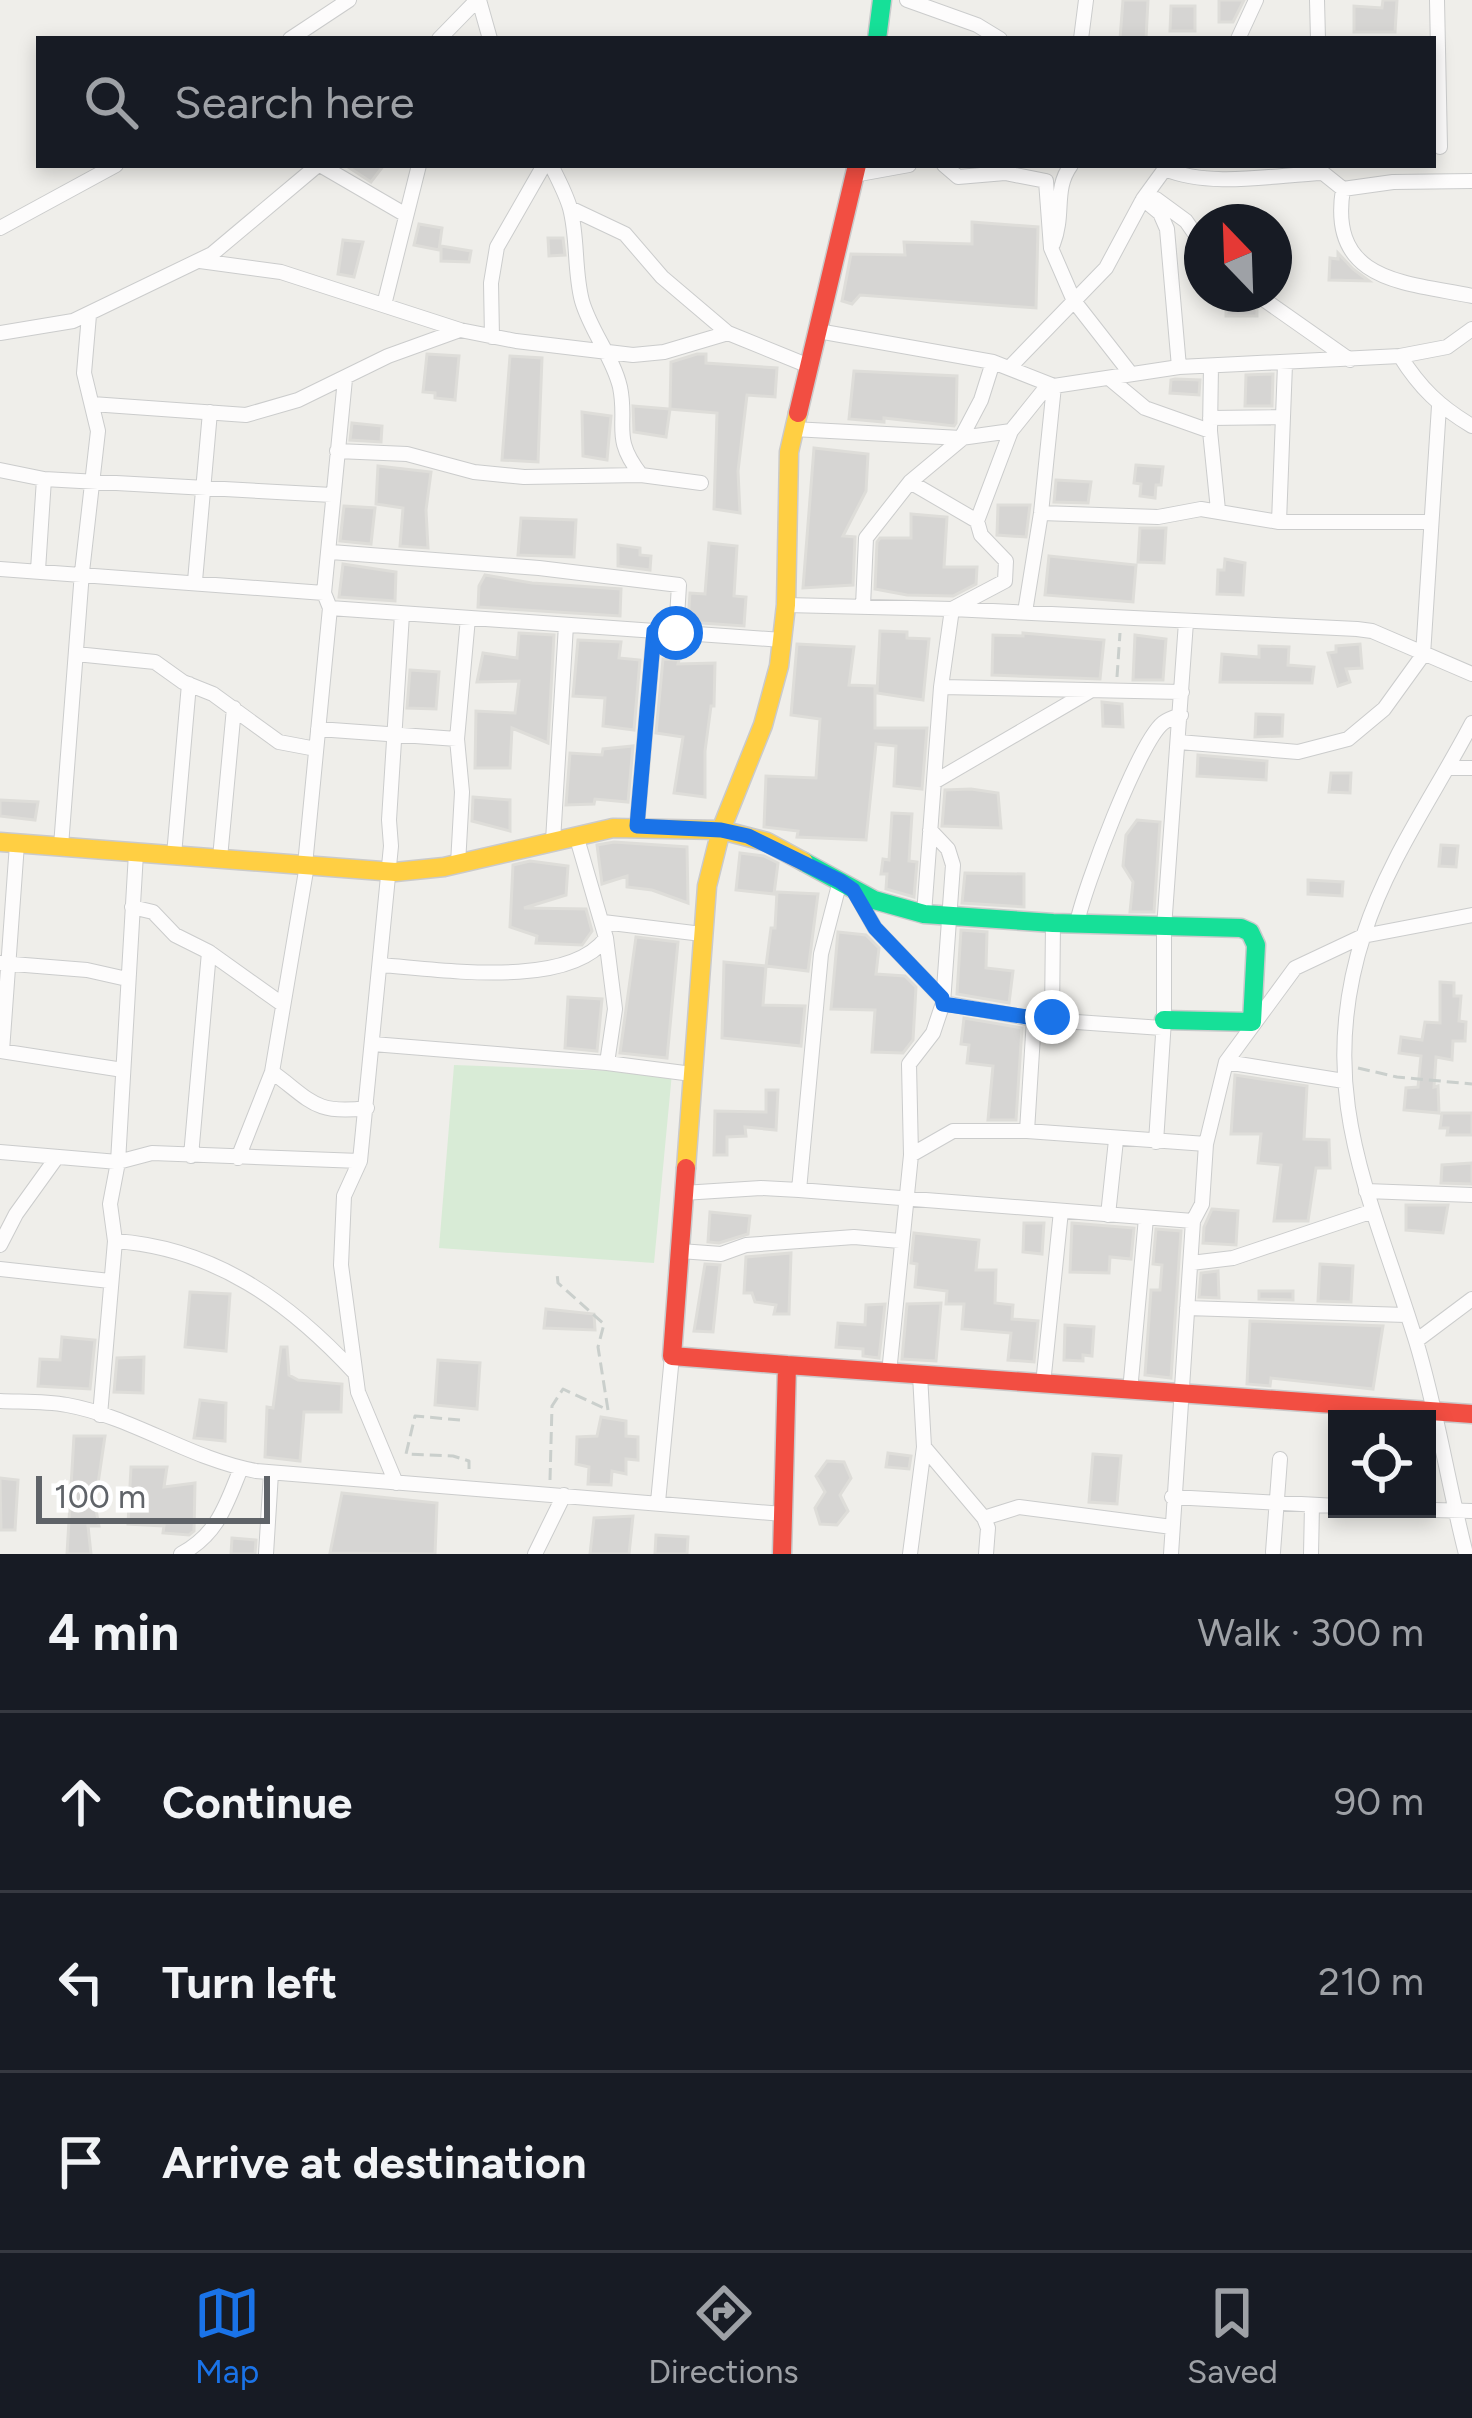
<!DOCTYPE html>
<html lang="en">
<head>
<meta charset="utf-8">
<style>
	:root { --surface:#171b24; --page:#20242c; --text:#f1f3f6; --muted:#9ea1a6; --line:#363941; --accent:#1a73e8 }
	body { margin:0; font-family:Figtree,sans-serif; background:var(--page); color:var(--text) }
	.controls { position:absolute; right:36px; bottom:36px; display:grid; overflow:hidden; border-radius:0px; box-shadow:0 6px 18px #0003 }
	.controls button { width:108px; height:108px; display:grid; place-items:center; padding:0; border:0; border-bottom:3px solid var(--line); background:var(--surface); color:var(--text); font:60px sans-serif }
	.compass { position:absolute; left:1184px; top:204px; width:108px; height:108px; border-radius:50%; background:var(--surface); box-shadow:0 6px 18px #0003; rotate:337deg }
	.scale { position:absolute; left:36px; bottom:30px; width:234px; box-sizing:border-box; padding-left:12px; border:6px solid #5f6368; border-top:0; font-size:33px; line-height:42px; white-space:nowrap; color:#5f6368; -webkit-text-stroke:9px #fff; paint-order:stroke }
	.stop { position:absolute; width:36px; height:36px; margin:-27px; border:9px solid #1a73e8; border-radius:50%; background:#fff }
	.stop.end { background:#1a73e8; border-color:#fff; box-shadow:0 3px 12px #0008 }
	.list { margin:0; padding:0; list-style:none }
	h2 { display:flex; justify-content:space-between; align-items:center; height:156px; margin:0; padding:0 48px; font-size:51px }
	h2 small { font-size:39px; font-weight:400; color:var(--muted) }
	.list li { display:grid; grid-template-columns:78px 1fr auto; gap:36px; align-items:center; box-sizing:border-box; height:180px; padding:0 48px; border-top:3px solid var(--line) }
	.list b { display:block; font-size:45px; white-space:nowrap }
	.list em { font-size:39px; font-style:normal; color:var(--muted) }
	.icon { flex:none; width:66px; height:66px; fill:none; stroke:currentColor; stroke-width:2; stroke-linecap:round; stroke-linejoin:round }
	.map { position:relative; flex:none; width:1472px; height:1554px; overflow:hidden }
	.search { position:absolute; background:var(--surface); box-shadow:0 6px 18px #0003; left:36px; right:36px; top:36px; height:132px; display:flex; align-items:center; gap:30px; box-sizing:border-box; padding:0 42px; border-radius:0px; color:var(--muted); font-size:45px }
	.sheet { height:696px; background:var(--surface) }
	nav { display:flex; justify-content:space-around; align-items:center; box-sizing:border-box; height:168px; border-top:3px solid var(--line); background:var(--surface); font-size:33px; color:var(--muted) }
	nav a { display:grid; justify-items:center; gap:6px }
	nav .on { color:var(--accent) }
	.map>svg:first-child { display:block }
</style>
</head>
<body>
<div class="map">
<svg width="1472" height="1554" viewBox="0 0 1472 1554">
	<rect width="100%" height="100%" fill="#efeeea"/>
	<path fill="#d8ebd6" d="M454 1065 672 1073 654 1263 439 1248Z"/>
	<path fill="#d6d5d3" stroke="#deddd9" stroke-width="3" d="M1123 0H1148L1146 39H1120Z
		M1219 0H1244L1233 22H1219Z
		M1383 0H1397L1395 32H1354V6L1382 8Z
		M1171 6H1195V31H1170Z
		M345 165H384L371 182Z
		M972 222 1038 227 1036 308 860 295 852 304 842 301 851 254 905 255 904 242 972 244Z
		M419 224 442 228 439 250 414 245Z
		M548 238H563L565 255 549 256Z
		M343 240 363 242 354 277 338 274Z
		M441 246 471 251 469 262 441 261Z
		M1338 253 1353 269 1369 281 1329 280 1330 258 1338 259Z
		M1226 294H1245L1257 308V316H1226Z
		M427 354 459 356 455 400 435 398V393L423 392Z
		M697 354H706V363L777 368 775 397 747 395 738 471 740 513 714 509 717 413 670 409 671 362Z
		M510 356 542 358 538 462 502 460Z
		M854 371 957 376 956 423 954 426 884 418V422L849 419Z
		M1273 374 1272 406H1245L1246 375Z
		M1175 379 1200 380 1199 395 1170 393 1171 380Z
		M633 406 670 409 666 437 634 432Z
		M582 412 611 416 607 460 583 456Z
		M352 423 382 426 381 442 350 440Z
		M814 448 868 454 866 491 843 536 855 537 853 585 803 588Z
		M1136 465 1163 467 1161 485H1156L1155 498 1140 496 1141 484 1134 483Z
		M378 466 431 472 426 510 428 548 400 546 403 508 376 504Z
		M1056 480 1091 482 1088 503 1054 502Z
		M998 505H1030L1026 537 997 535Z
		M344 506 375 508 371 544 340 541Z
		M911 514 947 517 944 567H977L976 584 953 596 907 595 875 589 877 542 880 538H911Z
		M521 518 576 520 574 557 518 555Z
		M1140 528H1166L1164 563 1138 562Z
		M709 543 737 546 734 596 746 597 744 626 688 622 690 593 705 594Z
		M618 545 640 548V555L651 556 650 570 618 566Z
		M1049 556 1136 565 1133 602 1045 595Z
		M1225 559 1245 563 1243 595 1217 594 1218 570H1224Z
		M343 564 396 572 395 601 339 597Z
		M485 575 532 583 621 589 620 616 478 607 479 586Z
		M880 631 907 632V638L929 639 923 700 877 693Z
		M519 633 554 635 548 743 512 728 510 768H475L476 711 515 713 519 681 477 682 483 653 517 658Z
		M1023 633 1104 640 1100 679 992 675 993 635 1023 636Z
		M1135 635 1166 639 1163 680H1133Z
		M578 640 621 642 619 658 640 660 634 730 603 726 605 698 573 696Z
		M797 644 854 647 849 685 875 686V728H927L922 789 894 786 896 746 876 744 866 840 797 837 798 831 764 827 766 776 816 778 820 719 791 715Z
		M1360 644 1362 668 1346 669 1350 682 1338 686 1328 653 1336 652V646Z
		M1259 646 1289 647 1288 665 1314 667 1312 683 1220 682 1222 654 1259 657Z
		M663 659 679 660 678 664 715 663 714 706H711L705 751V797L674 793 683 737 656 733Z
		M410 670 439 672 436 709 407 708Z
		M1102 702 1122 704 1123 727 1103 726Z
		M1256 714 1283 715 1282 736 1255 737Z
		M633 746 628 802 595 799 594 804 566 805 570 753 602 755 603 749Z
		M1198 755 1267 761 1266 780 1197 776Z
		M1331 773H1351L1350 793 1329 792Z
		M971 789 998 793 1001 828 942 826 945 790Z
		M473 797 510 800V831L472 821Z
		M0 800 38 802 35 820 0 816Z
		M892 813 912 814 909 861 917 862 914 897 886 889 887 874H881L883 859 889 860Z
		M1137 820 1160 822 1154 912H1130L1133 882 1123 866 1126 835Z
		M614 842 687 847 688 903 652 890 627 887V876L602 884 597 845Z
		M1441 845 1458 846 1456 867 1439 866Z
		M740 853 764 856 778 863 774 894 736 890Z
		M530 861 568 866 566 895 524 908 586 909 592 931 582 945 536 943 537 936 510 927 513 865Z
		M965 873 1024 874V907L962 903Z
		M1308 880 1343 882 1342 896 1308 894Z
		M777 892 818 894 808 971 766 966 771 928H775Z
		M961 930 987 932 986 968 1013 971 1009 1003 957 994Z
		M838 932 866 935 879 948 876 974 905 976 916 987 913 1040 903 1053 872 1052 875 1010 831 1009Z
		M636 937 678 942 667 1058 620 1053Z
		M724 962 766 966 763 1005 805 1006 801 1046 722 1038Z
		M1440 982 1454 983V996H1461L1459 1021 1466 1022 1465 1041H1453L1452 1060 1436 1057 1434 1087 1438 1086 1439 1113 1404 1110 1406 1088 1418 1087 1421 1056 1399 1053 1401 1037 1422 1040 1425 1022 1440 1023Z
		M568 997 602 999 597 1051 565 1048Z
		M964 1018 1022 1028 1016 1120H988L993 1066 967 1063 969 1045 961 1044Z
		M1235 1075 1307 1086 1304 1139 1329 1140 1330 1168H1316L1308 1221H1274L1281 1165 1258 1163 1261 1134H1231Z
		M766 1090H778L776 1130 745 1127 746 1136 727 1137V1155H714L715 1111 766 1112Z
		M1442 1113H1472V1135H1447L1448 1128H1440Z
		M1472 1163V1184L1441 1183 1442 1165Z
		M1406 1205H1448L1443 1233 1406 1230Z
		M1212 1209 1238 1211 1236 1245 1203 1243 1204 1227Z
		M710 1212 750 1216 748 1234 719 1243 708 1242Z
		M1024 1223H1044L1042 1254 1023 1252Z
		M1072 1223 1134 1228 1131 1259 1110 1257 1109 1273 1070 1272Z
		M1156 1229 1181 1231 1171 1378 1145 1375 1151 1290H1160L1162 1265 1153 1264Z
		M914 1233 979 1240 976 1270H996L995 1303 1013 1305 1012 1319 1038 1321 1034 1362 1008 1360 1011 1333 962 1329 964 1304H946L947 1291 915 1287 917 1264 911 1263Z
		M791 1253 789 1314H774L776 1305 755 1302 752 1293H744L746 1257Z
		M705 1264 720 1265 713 1332 694 1331Z
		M1320 1264 1353 1266 1351 1302 1318 1301Z
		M1218 1271 1219 1298 1199 1297 1201 1273Z
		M1259 1291H1293V1300L1259 1299Z
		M190 1292 230 1294 226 1351 185 1347Z
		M941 1303 936 1361 902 1359 907 1304Z
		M885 1304 879 1358 863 1356V1349L836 1347 838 1323 865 1325 866 1305Z
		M546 1309 594 1314 595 1330 544 1328Z
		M1250 1321 1383 1326 1373 1389 1271 1378 1270 1386 1247 1384Z
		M1065 1325 1094 1327 1092 1356 1083 1355V1361L1064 1360Z
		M62 1337 95 1340 90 1389 38 1386 40 1359 60 1360Z
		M281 1347H287L289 1375 298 1380 342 1384 341 1412H304L300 1461 265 1457 267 1407 273 1408Z
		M144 1357 143 1393 114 1392 117 1358Z
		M438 1360 480 1363 477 1409 435 1405Z
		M200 1400 226 1403 225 1441 194 1438Z
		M601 1417 626 1421V1436L638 1437V1460L626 1459V1474L612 1471 611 1485 588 1484 589 1467 576 1464 577 1437 597 1436Z
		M74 1436H105L95 1504 99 1526H88L91 1554H67Z
		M888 1453 911 1456 909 1469 886 1467Z
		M1093 1454 1121 1456 1117 1504 1089 1502Z
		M827 1461 844 1462 851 1478 840 1495 848 1511 837 1525 820 1524 815 1508 825 1492 816 1476Z
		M131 1467H167L164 1487 195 1483 194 1531 189 1535 163 1533 164 1526 128 1524Z
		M0 1478 18 1480 15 1530H1Z
		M342 1493 437 1503 435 1554 330 1553Z
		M633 1516 629 1554H590L594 1518Z
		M656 1535 688 1537 687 1554H655Z
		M232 1538 256 1540 255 1554H231Z"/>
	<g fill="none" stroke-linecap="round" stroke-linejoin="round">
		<g stroke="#cbcccc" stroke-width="16">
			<path id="street" d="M479 0 490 39
				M907 0 977 25 1000 39
				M1317 0 1318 39
				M1437 0 1440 147
				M290 39 349 0
				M439 39 477 0
				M1081 39 1086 0
				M1238 39 1256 0
				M320 165 406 215
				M551 165C558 179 566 194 570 208 578 238 574 271 582 301 591 332 613 357 620 387 628 426 611 437 641 475
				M944 165 958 177 1005 173 1046 181 1051 248 1074 301 1131 374
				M1165 169C1210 188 1274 175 1323 173L1343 189 1393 182 1472 181
				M854 175 909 165
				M1343 189C1328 282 1404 282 1472 296
				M1143 199 1160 213 1167 229 1179 367
				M1156 199 1186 221 1202 244
				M570 208 625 234 662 277 728 333
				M0 228 116 165
				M1053 244C1065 213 1053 190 1071 165
				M200 261 281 272 460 330
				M1256 294 1350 360
				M384 305 419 165
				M818 331 993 362 1054 386 1179 367 1400 356C1420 388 1440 407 1472 426
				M0 333 73 321 212 254 318 165
				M492 337 491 283 497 247 544 165
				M1400 356 1447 347 1472 329
				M1211 366 1210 431 1218 510
				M1009 368 1106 268 1143 199 1167 166
				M1109 378 1145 408 1210 431
				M345 379 324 593 330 608 782 640
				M92 404 246 415 298 400 388 356 460 330 516 341 633 355 664 352 728 333 809 366
				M1210 418 1283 417
				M793 429 961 438 1011 431
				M961 438 981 400 993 362
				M337 451 407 454 474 472 524 477 641 475 701 483
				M0 470 44 479 332 495
				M910 482 977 521
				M1041 513 1158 517 1201 509 1279 522H1430
				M1279 522 1285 364
				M331 552 539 568 679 585 676 633
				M0 569 324 593
				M38 570 44 479
				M195 581 210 412
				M786 605 952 609 1357 629 1372 631 1472 674
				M863 606 866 538 910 482 964 437
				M1025 612 1041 513 1054 386
				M76 654 155 662 183 682 213 694 279 742 316 749
				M941 687 1182 692
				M318 729 457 739
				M1179 742 1298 752 1348 739 1384 709 1423 655 1439 406
				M1449 768H1472
				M934 782 1090 691
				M637 826 654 631
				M553 841 566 625
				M61 846 82 572 98 431 84 373 89 315
				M174 855 189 684
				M220 858 234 708
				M458 864 462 792 457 739 468 618
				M305 865 330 608
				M307 865 272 1072C311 1100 314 1115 367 1108
				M854 891 875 928 942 998
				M132 907 153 912 175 935 209 952 191 1156
				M924 914 941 687 952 609 1005 581 1006 561 981 535 977 521 1011 431 1048 385
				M603 922 702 934
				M1077 923C1084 888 1139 742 1163 723 1168 719 1175 717 1181 715
				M606 938 615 1009 607 1063 692 1074
				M209 952 282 1004
				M0 963 87 970 127 979
				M380 965C438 969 568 990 606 938L576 835
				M943 1003 1034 1019 1162 1028
				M1052 1017 1053 923
				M373 1044 607 1063
				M0 1051 123 1070
				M2 1051 17 844
				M1226 1062 1344 1081
				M1027 1131 1034 1019
				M1156 1142 1164 1020V928L1186 622
				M0 1152 118 1162 152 1153 360 1161 344 1196 341 1265 358 1392 396 1483
				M911 1155 953 1131H1027L1206 1144
				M238 1158 272 1072
				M360 1161 391 846 389 820 402 614
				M799 1190 821 954 840 881
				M1366 1191 1472 1195
				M683 1193 761 1188 799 1190 1193 1221 1202 1204 1206 1144 1226 1062 1295 968 1363 936 1472 915
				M1108 1215 1116 1140
				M115 1241C215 1248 289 1302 355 1373
				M0 1245 16 1214 57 1157
				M680 1251 721 1254 746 1245 854 1237 900 1241
				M1191 1263 1233 1258 1373 1211
				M0 1269 110 1281
				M1187 1308 1406 1315
				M1416 1341 1472 1299
				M889 1373 911 1155 909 1064 933 1033 943 1003 953 865 948 849 930 830
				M1043 1384 1061 1211
				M1130 1391 1146 1218
				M0 1401C22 1402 45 1401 67 1405 133 1417 190 1459 256 1471L783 1514
				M100 1415 115 1241 110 1204 118 1162 136 853
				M924 1447 984 1518 988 1528 986 1554
				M1172 1497 1337 1506
				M658 1502 672 1356
				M1396 1509 1472 1511
				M984 1518 1019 1507 1172 1527
				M1273 1552 1280 1459
				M181 1554C218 1534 226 1505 241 1468
				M266 1554 271 1473
				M535 1554 564 1495
				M910 1554 924 1447 920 1375
				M1171 1554 1193 1221
				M1311 1554 1312 1505
				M1466 1554C1448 1484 1437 1410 1416 1341 1371 1195 1313 1091 1364 934 1388 859 1436 792 1472 723"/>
		</g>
		<g stroke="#cacacb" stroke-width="21">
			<path id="fast" d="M877 39 882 0
				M804 862 874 900 924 914 1053 923 1241 928 1250 932 1256 945 1252 1022 1164 1020"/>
		</g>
		<g stroke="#cacacb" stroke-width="21">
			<path id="slow" d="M0 842 395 872 444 867 613 828 721 830 767 842 804 862
				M686 1168 707 886 721 830 763 725 779 666 786 605 789 452 798 413"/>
		</g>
		<g stroke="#cacacb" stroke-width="21">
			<path id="jam" d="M798 413 857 165
				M686 1168 672 1356 787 1365 782 1554
				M787 1365 1472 1414"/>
		</g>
		<path stroke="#cacfcc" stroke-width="3" stroke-dasharray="12 6" stroke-linecap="butt" d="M1117 677 1120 633
			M1358 1068 1397 1077 1472 1084
			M460 1420 415 1416 406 1454 453 1456 469 1461V1473
			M550 1480 552 1406 563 1389 608 1410 598 1347 604 1324 558 1283 557 1273"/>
		<use href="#street" stroke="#fdfcfc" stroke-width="14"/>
		<use href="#fast" stroke="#16e098" stroke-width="18"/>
		<use href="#slow" stroke="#ffcf43" stroke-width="18"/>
		<use href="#jam" stroke="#f24e42" stroke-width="18"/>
	</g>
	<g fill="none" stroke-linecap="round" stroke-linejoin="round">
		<path stroke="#1a73e8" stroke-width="15" d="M676 633 654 631 637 826 721 830 748 836 840 881 853 890 875 928 942 998 943 1004 1034 1018 1052 1017"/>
	</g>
</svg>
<div class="controls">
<button><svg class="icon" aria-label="locate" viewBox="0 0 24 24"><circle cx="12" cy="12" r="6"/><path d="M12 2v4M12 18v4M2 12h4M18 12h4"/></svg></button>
</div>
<svg class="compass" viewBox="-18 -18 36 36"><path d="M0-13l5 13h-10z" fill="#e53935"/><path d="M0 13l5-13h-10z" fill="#9ea1a6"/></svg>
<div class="scale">100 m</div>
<div class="stop" style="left:676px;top:633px"></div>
<div class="stop end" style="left:1052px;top:1017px"></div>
<div class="search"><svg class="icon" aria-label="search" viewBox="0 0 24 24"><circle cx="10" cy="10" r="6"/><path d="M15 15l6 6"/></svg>Search here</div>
</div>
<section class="sheet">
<h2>4 min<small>Walk · 300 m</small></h2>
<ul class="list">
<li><svg class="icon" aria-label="ahead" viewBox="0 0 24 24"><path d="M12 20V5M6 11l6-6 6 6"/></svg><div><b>Continue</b></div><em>90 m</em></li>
<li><svg class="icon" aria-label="left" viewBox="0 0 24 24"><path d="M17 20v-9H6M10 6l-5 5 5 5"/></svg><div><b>Turn left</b></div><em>210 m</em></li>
<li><svg class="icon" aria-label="arrive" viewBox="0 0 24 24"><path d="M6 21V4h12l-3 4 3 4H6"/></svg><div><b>Arrive at destination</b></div></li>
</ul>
</section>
<nav>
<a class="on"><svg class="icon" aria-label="map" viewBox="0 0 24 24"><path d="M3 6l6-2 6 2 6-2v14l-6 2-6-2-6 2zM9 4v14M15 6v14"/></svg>Map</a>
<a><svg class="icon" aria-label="directions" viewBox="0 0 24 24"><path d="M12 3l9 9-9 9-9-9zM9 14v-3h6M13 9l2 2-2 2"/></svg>Directions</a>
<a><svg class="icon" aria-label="saved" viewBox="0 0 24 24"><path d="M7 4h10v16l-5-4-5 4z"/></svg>Saved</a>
</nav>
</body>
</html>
